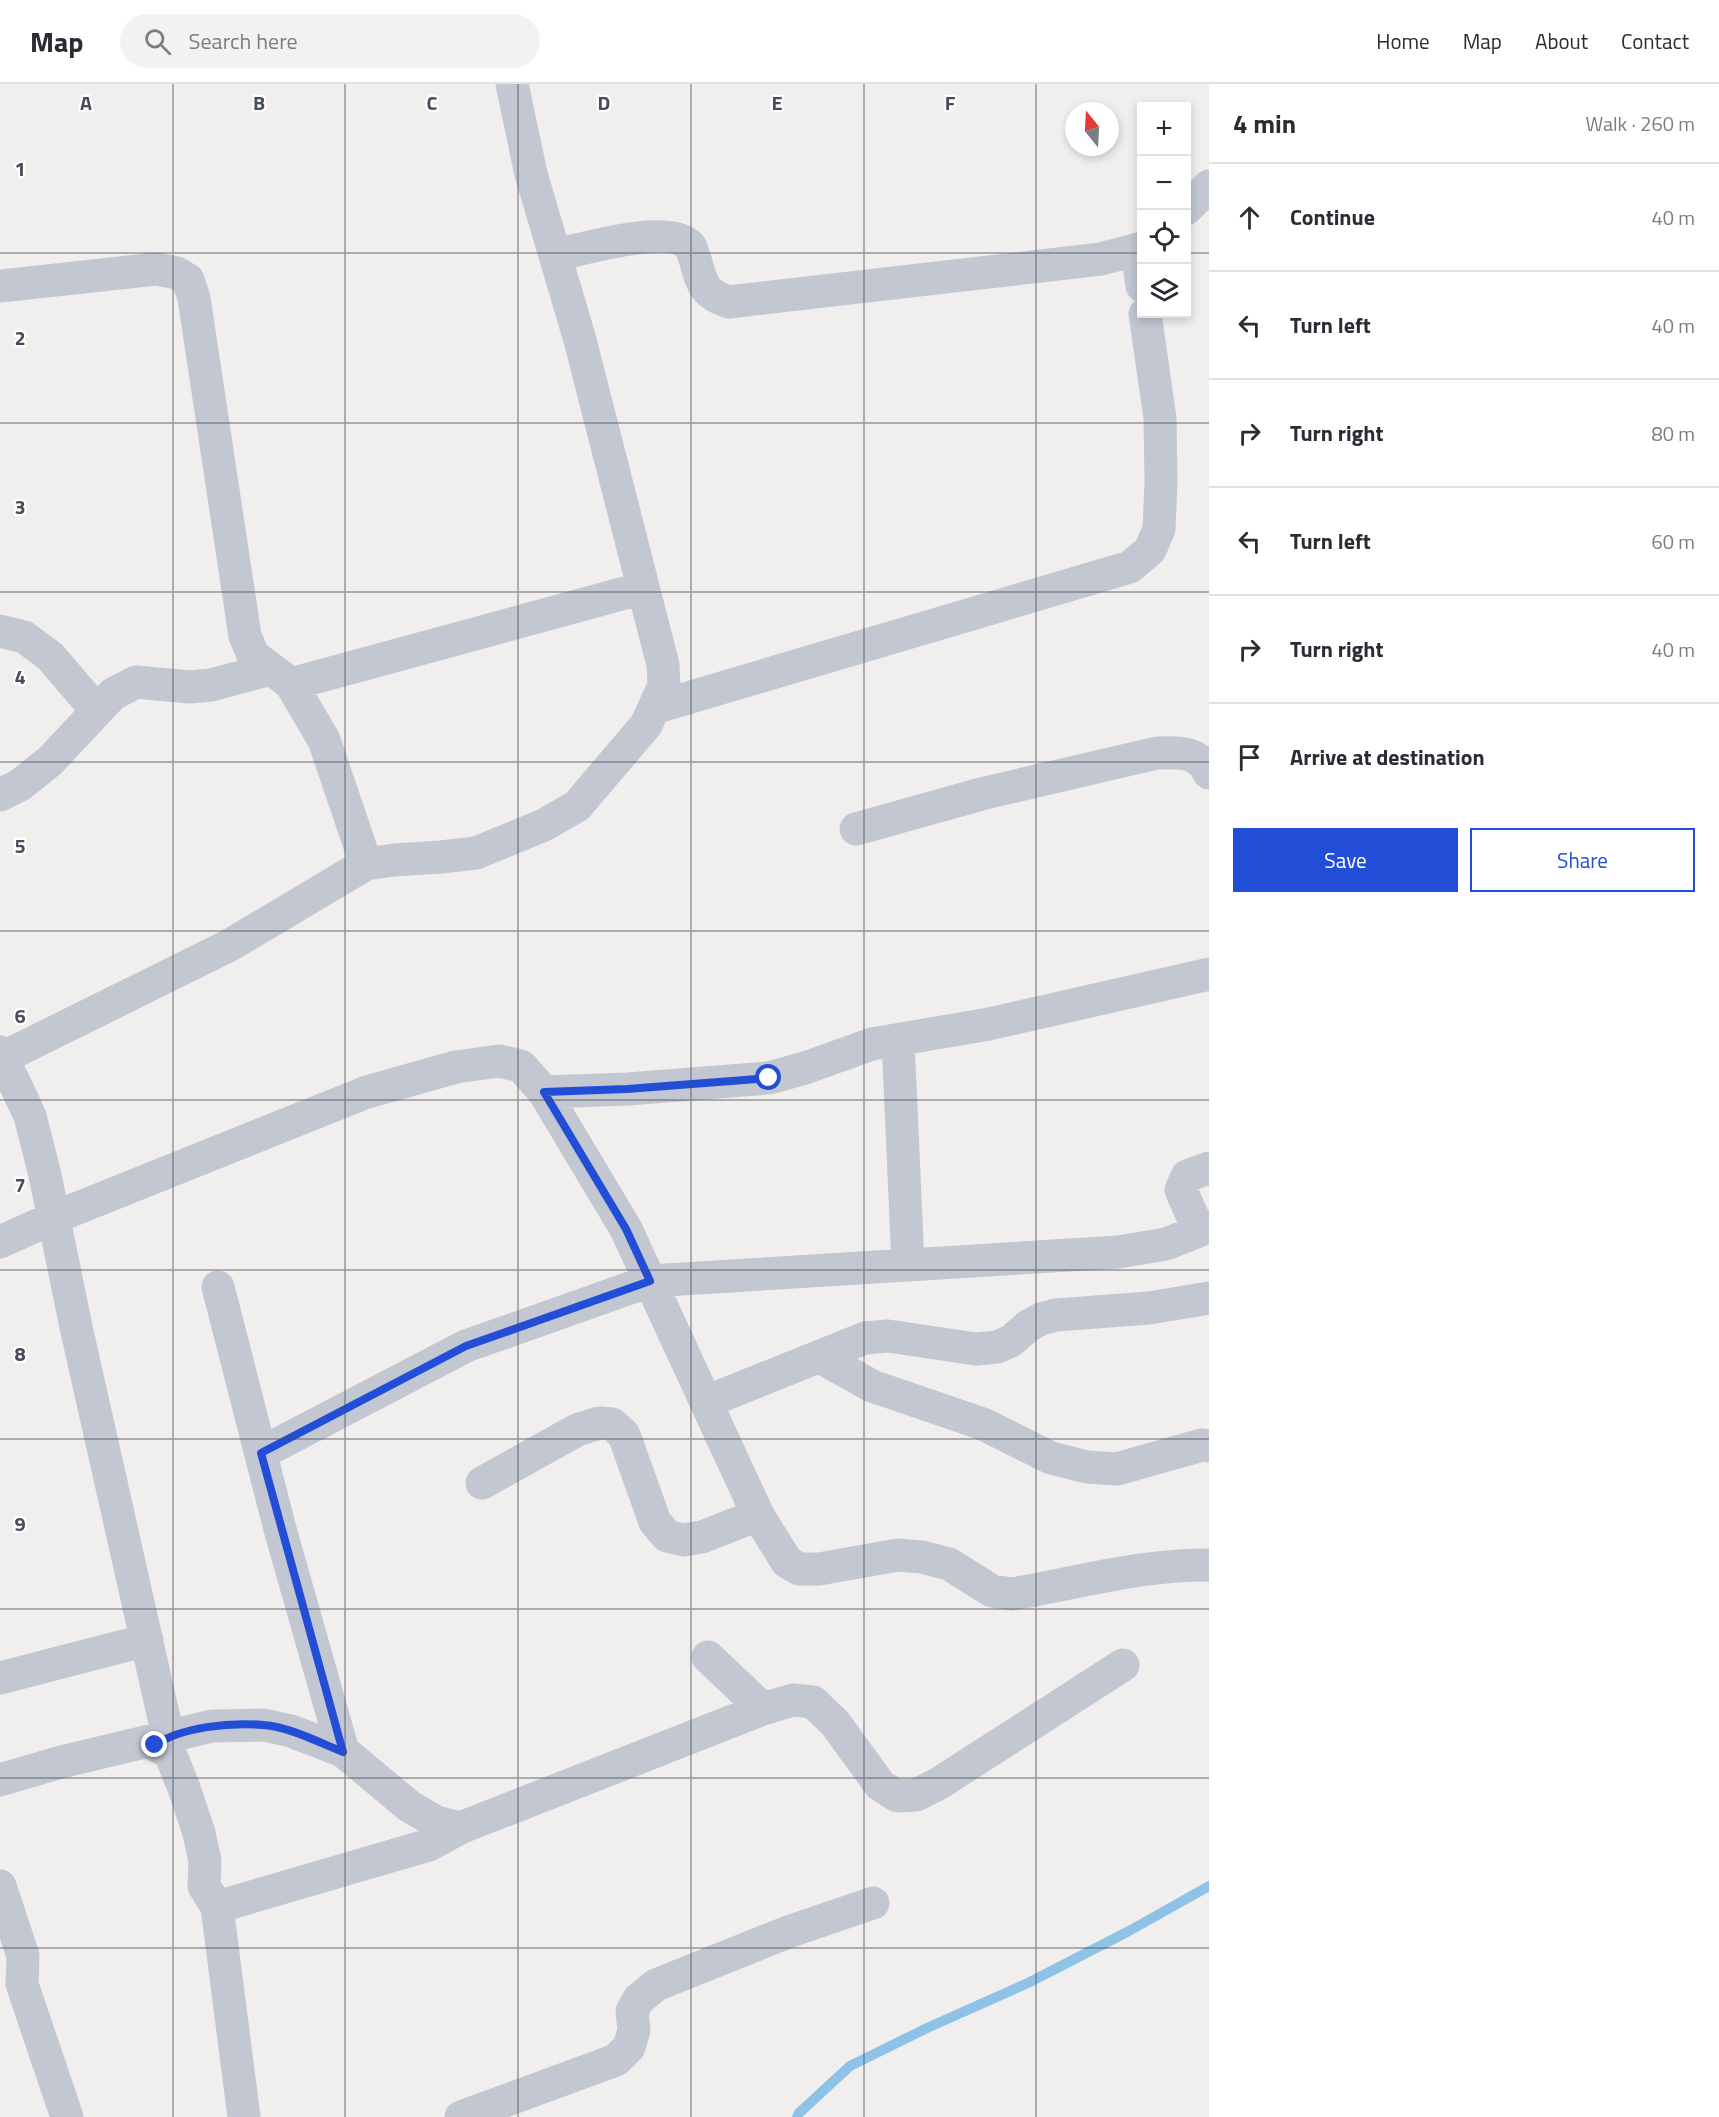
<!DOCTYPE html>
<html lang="en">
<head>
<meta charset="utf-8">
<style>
	:root { --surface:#fff; --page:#f2f2f3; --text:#2b2b33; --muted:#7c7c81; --line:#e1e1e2; --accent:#224dd6 }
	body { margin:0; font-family:"Titillium Web",sans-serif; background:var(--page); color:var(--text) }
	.controls { position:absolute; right:18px; top:18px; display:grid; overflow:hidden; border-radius:0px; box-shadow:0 3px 9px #0003 }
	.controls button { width:54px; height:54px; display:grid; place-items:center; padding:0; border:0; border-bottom:2px solid var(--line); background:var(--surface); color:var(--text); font:30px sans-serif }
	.compass { position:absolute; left:1065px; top:18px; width:54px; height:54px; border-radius:50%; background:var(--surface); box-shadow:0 3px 9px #0003; rotate:342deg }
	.stop { position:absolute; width:18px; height:18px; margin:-14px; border:4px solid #224dd6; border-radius:50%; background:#fff }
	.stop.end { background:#224dd6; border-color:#fff; box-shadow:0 2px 6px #0008 }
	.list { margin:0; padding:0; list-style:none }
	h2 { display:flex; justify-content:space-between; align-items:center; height:78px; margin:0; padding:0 24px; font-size:26px }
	h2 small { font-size:20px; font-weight:400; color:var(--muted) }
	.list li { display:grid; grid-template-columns:39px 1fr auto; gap:18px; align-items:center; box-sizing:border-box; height:108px; padding:0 24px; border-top:2px solid var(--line) }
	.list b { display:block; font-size:22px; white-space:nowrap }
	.list em { font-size:20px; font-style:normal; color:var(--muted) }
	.actions { display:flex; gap:12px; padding:18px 24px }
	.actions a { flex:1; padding:14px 0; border:2px solid var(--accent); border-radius:0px; text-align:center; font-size:21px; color:var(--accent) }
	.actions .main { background:var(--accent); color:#fff }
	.icon { flex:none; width:33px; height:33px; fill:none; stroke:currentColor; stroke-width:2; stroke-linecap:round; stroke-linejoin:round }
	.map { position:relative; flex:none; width:1209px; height:2033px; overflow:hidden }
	header { display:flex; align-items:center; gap:36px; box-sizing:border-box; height:84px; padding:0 30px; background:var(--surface); border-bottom:2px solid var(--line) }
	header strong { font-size:28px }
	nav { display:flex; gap:33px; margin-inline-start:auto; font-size:21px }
	.search { width:420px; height:54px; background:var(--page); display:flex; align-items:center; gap:15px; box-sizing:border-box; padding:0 21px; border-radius:33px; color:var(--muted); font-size:22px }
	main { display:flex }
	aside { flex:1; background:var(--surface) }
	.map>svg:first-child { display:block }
</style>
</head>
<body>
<header>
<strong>Map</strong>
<div class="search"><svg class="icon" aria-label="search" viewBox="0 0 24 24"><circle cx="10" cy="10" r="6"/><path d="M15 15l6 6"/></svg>Search here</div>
<nav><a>Home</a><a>Map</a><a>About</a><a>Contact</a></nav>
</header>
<main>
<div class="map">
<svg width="1209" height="2033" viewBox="0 0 1209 2033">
	<rect width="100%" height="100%" fill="#f1efee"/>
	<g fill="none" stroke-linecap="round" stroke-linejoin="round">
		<path stroke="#8ec2e7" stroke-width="10" d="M797 2033 799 2029 850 1982 927 1944 1028 1899 1129 1847 1209 1802"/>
		<path stroke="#c2c7d2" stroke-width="33" d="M1186 125 1209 102
			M1137 166 1142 202
			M556 171C583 165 670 139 690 162 692 165 693 171 695 175 702 199 703 210 729 218L1101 175 1142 164
			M0 202 156 185 177 189 188 196 194 214 200 254 245 552 253 571 291 600 324 656 366 780
			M0 547 24 553 50 572 97 627
			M291 600 643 504
			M654 624 1130 483 1150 466 1159 445 1161 398 1160 334 1145 230
			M0 711 20 701 50 677 113 610 136 598 190 603 211 601 271 585
			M856 745 985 709 1157 669C1178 668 1199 667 1209 689
			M898 956 908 1180
			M0 968 30 1032 45 1091 76 1243 168 1652 155 1661 170 1669 184 1704 199 1749 205 1777 204 1802 217 1823 244 2033
			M0 975 230 861 366 780 394 776 441 773 476 769 544 741 577 722 646 641 664 602 663 581 580 256 531 90 512 0
			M544 1008 628 1005 769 994 805 984 872 960 989 940 1209 890
			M1199 1147 1181 1106 1187 1092 1209 1084
			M0 1158 53 1134 367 1008 456 983 499 977 521 982 544 1008 626 1145 758 1431 787 1478 799 1485H819L898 1471 922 1473 949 1480 992 1507 1012 1510C1077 1499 1143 1480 1209 1481
			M218 1203 280 1445 343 1667
			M820 1273 872 1302 983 1340 1051 1374 1087 1383 1117 1385 1202 1361 1209 1362
			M706 1318 865 1254 888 1252 976 1265 997 1263 1011 1257 1028 1242 1041 1235 1056 1231 1149 1224 1209 1214
			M261 1369 466 1262 650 1197 1118 1168 1166 1160 1209 1143
			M482 1399 577 1346 599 1339 612 1340 624 1351 655 1438 667 1452 684 1456 702 1453 758 1431
			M708 1573 763 1625
			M0 1594 147 1556
			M0 1696 61 1678 212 1642 264 1641 291 1647 343 1667 409 1722 436 1738 460 1744 763 1625 793 1616 813 1618 835 1639 880 1701 897 1712 916 1711 938 1700 1123 1581
			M0 1802 23 1872 22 1900 67 2033
			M217 1823 429 1761 460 1744
			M461 2033 616 1976 629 1963 634 1946 632 1927 639 1915 656 1901 788 1848 873 1819"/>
	</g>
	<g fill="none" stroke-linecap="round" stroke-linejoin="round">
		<path stroke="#224dd6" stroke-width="8" d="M155 1661C182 1643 230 1638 263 1641 290 1643 318 1658 343 1668L261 1369 466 1262 650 1197 626 1145 544 1008 627 1005 769 994"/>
	</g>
	<path fill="none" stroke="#474d5a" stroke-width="1.5" stroke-opacity="0.55" d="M173 0V2033M345 0V2033M518 0V2033M691 0V2033M864 0V2033M1036 0V2033M0 169H1142M1186 169H1209M0 339H1209M0 508H1209M0 678H1209M0 847H1209M0 1016H1209M0 1186H1209M0 1355H1209M0 1525H1209M0 1694H1209M0 1864H1209"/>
	<g font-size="20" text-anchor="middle" font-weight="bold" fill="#474d5a" stroke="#fff" stroke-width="4.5" stroke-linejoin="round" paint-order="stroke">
		<text x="86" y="26">A</text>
		<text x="259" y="26">B</text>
		<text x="432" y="26">C</text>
		<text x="604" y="26">D</text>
		<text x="777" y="26">E</text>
		<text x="950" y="26">F</text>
		<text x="20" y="92">1</text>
		<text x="20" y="261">2</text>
		<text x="20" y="430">3</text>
		<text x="20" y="600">4</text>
		<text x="20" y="769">5</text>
		<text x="20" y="939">6</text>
		<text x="20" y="1108">7</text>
		<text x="20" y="1277">8</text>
		<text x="20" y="1447">9</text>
	</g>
</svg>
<div class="controls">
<button>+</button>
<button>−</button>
<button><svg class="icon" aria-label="locate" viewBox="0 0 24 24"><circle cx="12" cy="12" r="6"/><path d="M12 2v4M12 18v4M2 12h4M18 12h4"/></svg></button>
<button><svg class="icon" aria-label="layers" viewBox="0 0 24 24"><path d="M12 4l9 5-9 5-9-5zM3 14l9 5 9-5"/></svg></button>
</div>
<svg class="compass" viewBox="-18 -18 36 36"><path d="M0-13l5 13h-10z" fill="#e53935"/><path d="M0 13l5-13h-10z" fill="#7c7c81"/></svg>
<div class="stop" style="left:769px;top:994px"></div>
<div class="stop end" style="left:155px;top:1661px"></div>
</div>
<aside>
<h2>4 min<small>Walk · 260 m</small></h2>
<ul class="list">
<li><svg class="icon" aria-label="ahead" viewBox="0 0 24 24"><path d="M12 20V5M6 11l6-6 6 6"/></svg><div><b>Continue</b></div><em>40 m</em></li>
<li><svg class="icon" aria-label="left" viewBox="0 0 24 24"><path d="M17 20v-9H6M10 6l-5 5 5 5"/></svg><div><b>Turn left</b></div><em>40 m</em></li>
<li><svg class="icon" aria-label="right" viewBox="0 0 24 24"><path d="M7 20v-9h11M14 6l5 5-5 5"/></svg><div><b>Turn right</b></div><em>80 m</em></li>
<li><svg class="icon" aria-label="left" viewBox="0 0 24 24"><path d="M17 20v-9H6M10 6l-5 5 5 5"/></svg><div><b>Turn left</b></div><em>60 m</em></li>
<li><svg class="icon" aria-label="right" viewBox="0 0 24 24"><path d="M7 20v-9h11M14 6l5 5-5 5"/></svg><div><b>Turn right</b></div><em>40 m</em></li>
<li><svg class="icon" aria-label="arrive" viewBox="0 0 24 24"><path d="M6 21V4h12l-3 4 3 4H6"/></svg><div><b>Arrive at destination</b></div></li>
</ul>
<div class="actions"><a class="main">Save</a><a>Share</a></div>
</aside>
</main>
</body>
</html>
